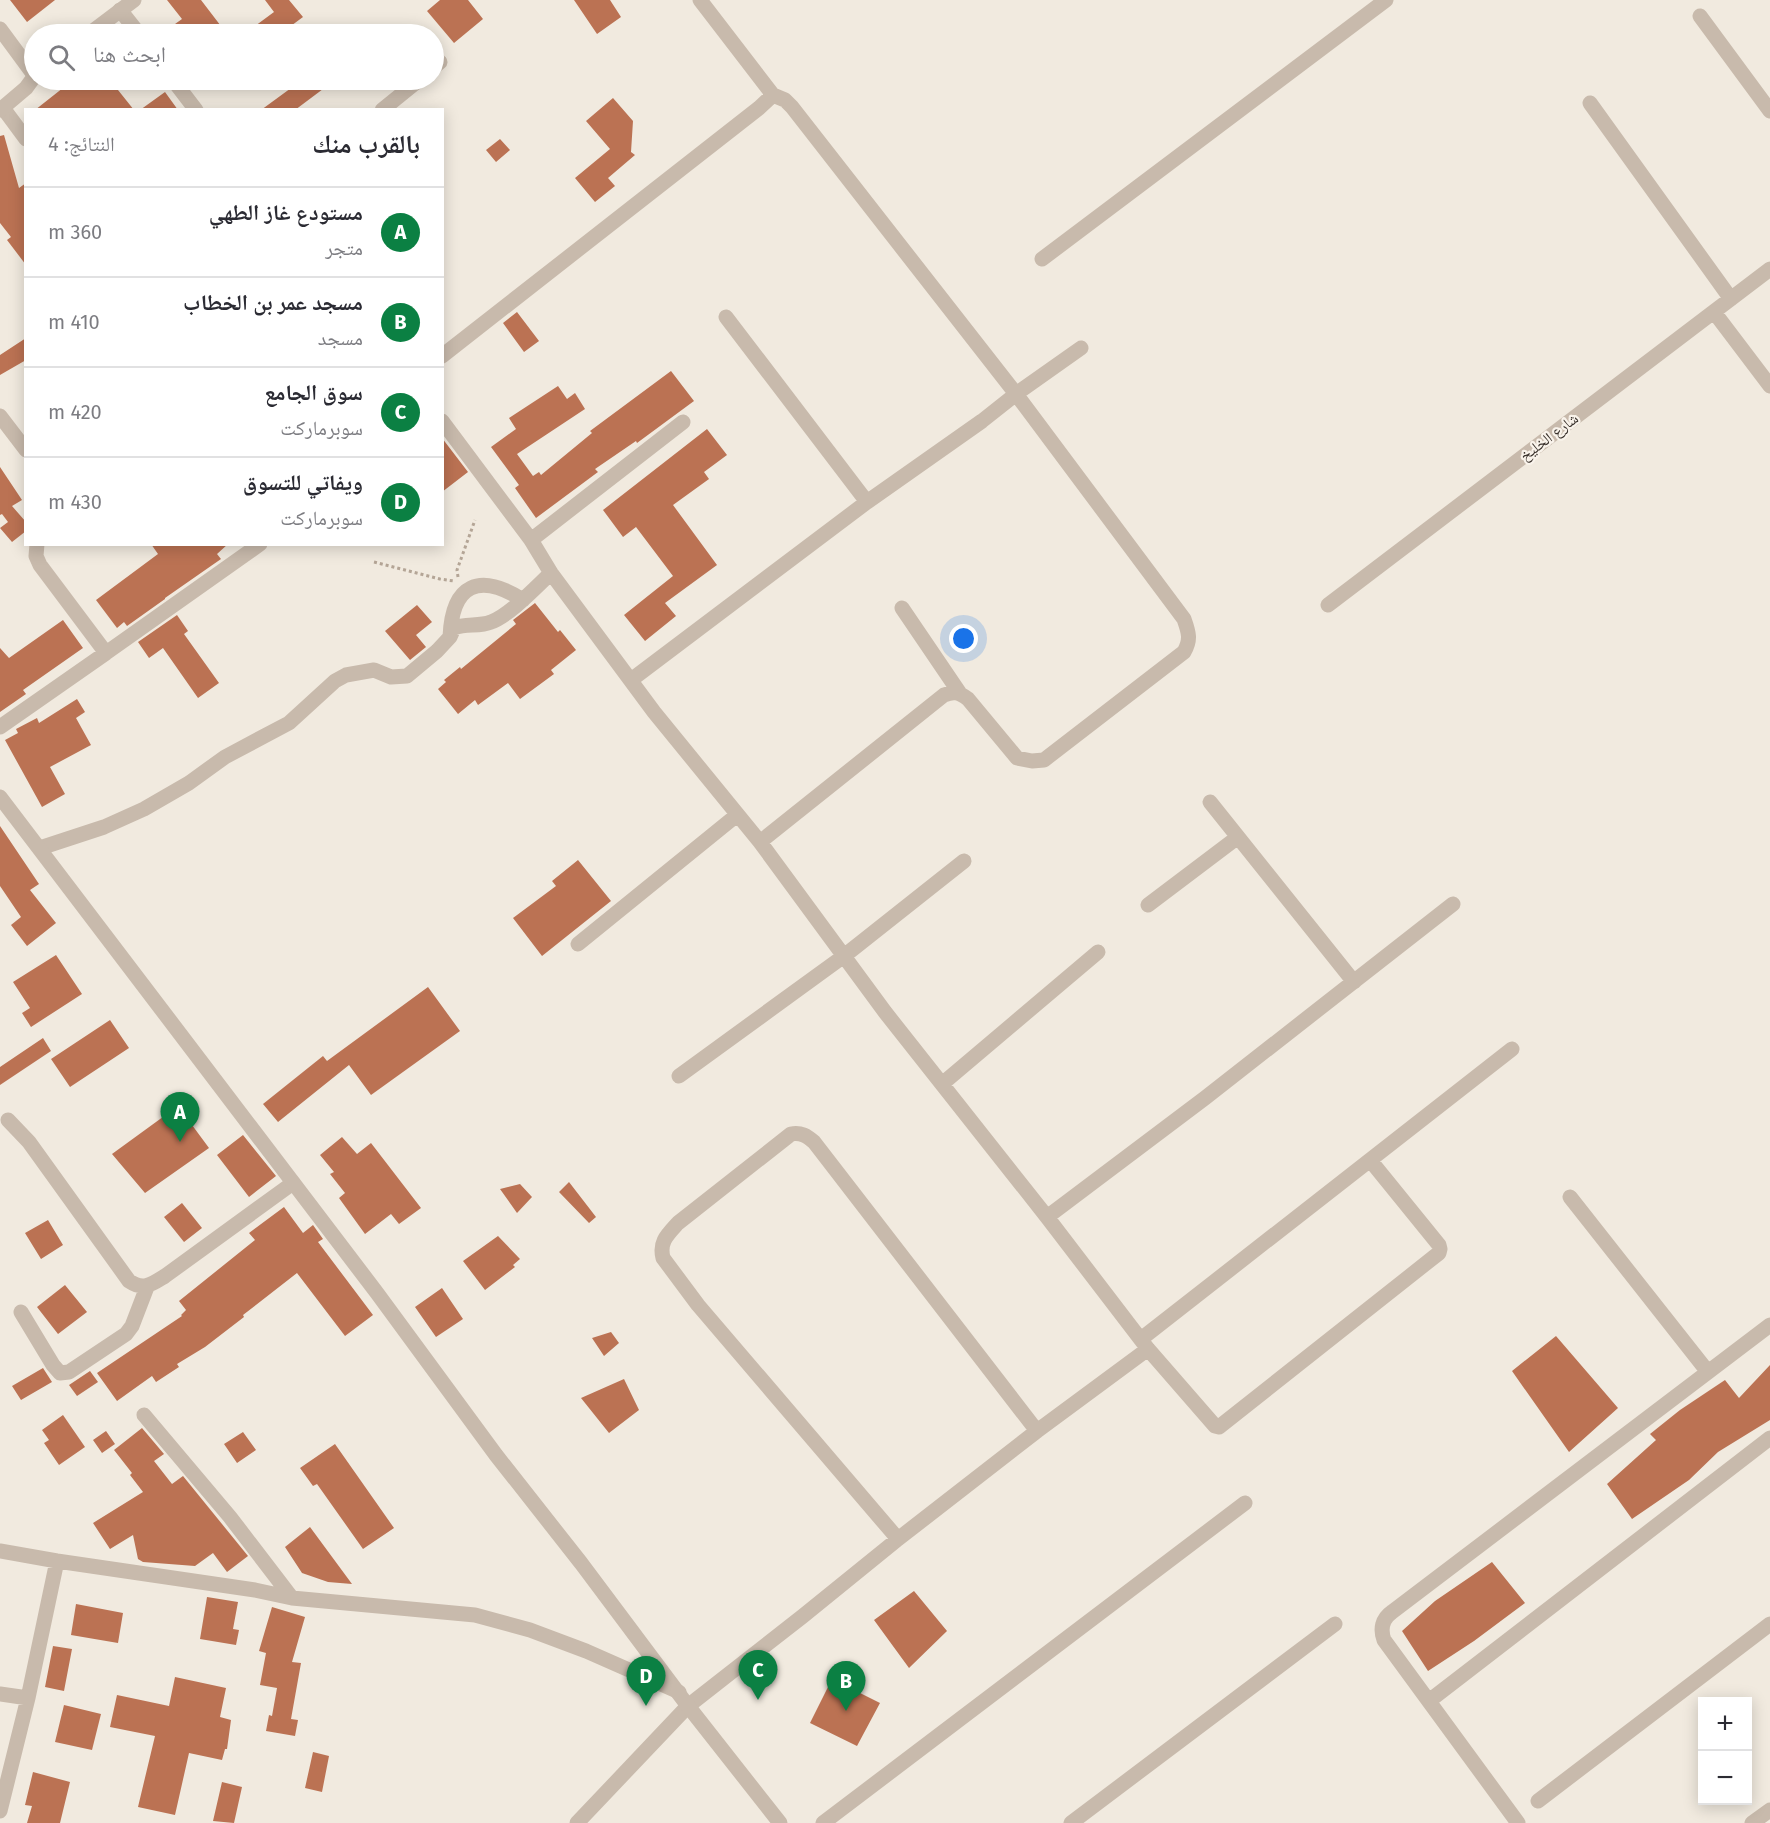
<!DOCTYPE html>
<html lang="ar">
<head>
<meta charset="utf-8">
<style>
	:root { --surface:#fff; --page:#f7f7f7; --text:#2b2b33; --muted:#7c7c81; --line:#e1e1e2; --accent:#0b8043 }
	body { margin:0; font-family:"Fira Sans","Noto Naskh Arabic",sans-serif; background:var(--page); color:var(--text); direction:rtl }
	.controls { position:absolute; right:18px; bottom:18px; display:grid; overflow:hidden; border-radius:0px; box-shadow:0 3px 15px #0003 }
	.controls button { width:54px; height:54px; display:grid; place-items:center; padding:0; border:0; border-bottom:2px solid var(--line); background:var(--surface); color:var(--text); font:30px sans-serif }
	.you { position:absolute; left:964px; top:639px; width:21px; height:21px; margin:-15px; border:4px solid #fff; border-radius:50%; background:#1a73e8; box-shadow:0 0 0 9px #1a73e833 }
	.badge { display:grid; place-items:center; width:39px; height:39px; border-radius:50%; background:var(--accent); color:#fff; font-size:20px; font-weight:700 }
	.pin { position:absolute; translate:-50% -50px; filter:drop-shadow(0 2px 3px #0008) }
	.pin::after { content:''; position:absolute; top:32px; width:21px; height:18px; background:inherit; clip-path:polygon(0 0,100% 0,50% 100%) }
	.list { margin:0; padding:0; list-style:none }
	h2 { display:flex; justify-content:space-between; align-items:center; height:78px; margin:0; padding:0 24px; font-size:26px }
	h2 small { font-size:20px; font-weight:400; color:var(--muted) }
	.list li { display:grid; grid-template-columns:39px 1fr auto; gap:18px; align-items:center; box-sizing:border-box; height:90px; padding:0 24px; border-top:2px solid var(--line) }
	.list b { display:block; font-size:22px; white-space:nowrap }
	.list p { margin:0; font-size:20px; white-space:nowrap; color:var(--muted) }
	.list em { font-size:20px; font-style:normal; color:var(--muted) }
	.icon { flex:none; width:33px; height:33px; fill:none; stroke:currentColor; stroke-width:2; stroke-linecap:round; stroke-linejoin:round }
	.map { position:relative; flex:none; width:1770px; height:1823px; overflow:hidden; direction:ltr }
	.search { position:absolute; background:var(--surface); box-shadow:0 3px 15px #0003; left:24px; top:24px; width:420px; height:66px; display:flex; align-items:center; gap:15px; box-sizing:border-box; padding:0 21px; border-radius:33px; color:var(--muted); font-size:22px }
	.panel { position:absolute; background:var(--surface); box-shadow:0 3px 15px #0003; left:24px; top:108px; width:420px; height:438px; border-radius:0px; direction:rtl }
	.map>svg:first-child { display:block }
</style>
</head>
<body>
<div class="map">
<svg width="1770" height="1823" viewBox="0 0 1770 1823">
	<rect width="100%" height="100%" fill="#f1eadf"/>
	<path fill="#bb7253" d="M10 0H55L27 22Z
		M167 0H201L227 34H161L182 19Z
		M265 0H289L303 17 280 34H244L274 12Z
		M440 0H468L483 19 454 43 427 11Z
		M574 0H610L621 17 597 34Z
		M73 80H110L134 110H35Z
		M302 80H335L295 110H261Z
		M165 92 178 110H140Z
		M613 98 633 121 631 152 635 155 608 178 615 186 595 202 575 178 610 149 586 121Z
		M4 135 19 188 26 183V265L7 240 11 237 0 223V136Z
		M500 139 510 150 496 162 486 150Z
		M517 312 539 341 524 352 503 323Z
		M26 338V360L0 375V355Z
		M671 371 694 401 637 443 636 441 595 469 598 472 536 518 515 488 519 485 491 447 516 429 509 418 558 386 567 399 575 393 585 409 517 454 533 476 539 472 541 475 592 433 590 431Z
		M707 429 727 455 704 472 709 479 673 505 717 565 665 603 676 616 645 641 624 615 673 576 636 527 623 537 603 510Z
		M442 438 468 472 442 492Z
		M0 467 22 500 12 506 26 522V531L12 542 0 528 8 522 2 514 0 515Z
		M151 544H228L217 554 221 559 165 598V599L127 626 124 622 117 628 96 600 158 554Z
		M535 603 558 632 560 630 576 650 551 670 554 674 520 699 508 683 478 705 475 700 458 714 438 689 446 682 444 680 460 667 461 669 516 624 513 620Z
		M417 605 432 622 416 635 426 647 410 660 385 631Z
		M177 615 188 631 184 634 219 683 198 698 163 648 149 658 138 642Z
		M63 620 83 648 23 690 26 694 0 712V648L9 658Z
		M77 699 85 712 76 718 91 745 50 767 65 794 42 807 5 740 18 733 16 729 37 718 39 723Z
		M0 826 39 884 30 890 56 923 27 946 11 925 21 917 0 886Z
		M578 860 611 901 542 956 513 918 556 886 552 881Z
		M56 955 82 994 31 1027 22 1013 30 1008 13 982Z
		M428 987 460 1031 371 1095 349 1065 278 1122 263 1104 323 1056 327 1061Z
		M110 1020 129 1048 70 1087 51 1059Z
		M43 1038 51 1051 0 1085V1067Z
		M178 1106 209 1148 145 1193 112 1154Z
		M243 1135 276 1176 249 1197 217 1155Z
		M342 1137 357 1154 371 1143 421 1208 399 1224 391 1214 365 1234 339 1198 345 1193 330 1174 334 1172 320 1155Z
		M569 1182 596 1217 589 1223 559 1192Z
		M520 1184 532 1197 517 1213 500 1189Z
		M182 1203 202 1228 184 1242 164 1217Z
		M284 1207 303 1233 313 1225 323 1239 318 1242 373 1315 345 1336 297 1273 243 1315 244 1317 205 1347 177 1364 179 1367 156 1382 152 1376 117 1401 97 1373 182 1316 181 1315 186 1310 179 1301 255 1240 249 1233Z
		M48 1220 63 1245 41 1259 25 1233Z
		M498 1236 520 1259 513 1265 515 1267 485 1290 463 1261Z
		M65 1285 87 1312 58 1334 37 1307Z
		M442 1288 463 1319 436 1337 415 1307Z
		M611 1332 619 1343 604 1356 592 1338Z
		M1556 1336 1618 1408 1569 1452 1512 1371Z
		M1770 1365V1420L1718 1452 1689 1480 1632 1519 1607 1484 1656 1440 1650 1434 1680 1410 1725 1380 1739 1398Z
		M43 1368 52 1382 21 1400 12 1386Z
		M90 1371 98 1382 77 1396 69 1385Z
		M624 1379 639 1410 609 1433 581 1398Z
		M63 1415 85 1447 59 1465 44 1443 49 1440 42 1430Z
		M142 1428 164 1454 154 1461 172 1484 183 1476 248 1556 227 1572 213 1553 195 1566 143 1562 138 1559 133 1535 110 1549 93 1523 143 1492 130 1475 132 1473 114 1450Z
		M106 1431 115 1444 102 1453 93 1440Z
		M243 1432 256 1450 237 1463 224 1444Z
		M335 1444 394 1528 363 1549 317 1484 313 1486 300 1468Z
		M310 1527 352 1584 328 1582 302 1573 285 1547Z
		M1492 1562 1525 1603 1474 1641 1428 1671 1402 1631 1435 1601Z
		M914 1591 947 1631 909 1668 874 1620Z
		M207 1597 238 1602 233 1629 239 1630 236 1645 200 1639Z
		M76 1604 123 1613 118 1643 71 1635Z
		M272 1607 305 1617 292 1662 301 1663 291 1719 298 1720 295 1736 266 1731 269 1715 272 1716 277 1688 260 1685 266 1653 259 1651Z
		M53 1646 72 1649 64 1691 45 1687Z
		M175 1677 226 1688 220 1717 231 1720 227 1749H225L222 1760 189 1753 175 1815 138 1807 155 1736 110 1727 117 1695 169 1706Z
		M832 1679 880 1703 857 1746 810 1723Z
		M64 1705 101 1714 92 1750 55 1742Z
		M313 1752 329 1756 322 1792 305 1788Z
		M33 1772 70 1782 60 1823H27L32 1806 25 1805Z
		M222 1782 242 1787 234 1823 213 1821Z"/>
	<g fill="none" stroke-linecap="round" stroke-linejoin="round">
		<path stroke="#b4a596" stroke-width="3" stroke-dasharray="3 3" stroke-linecap="butt" d="M374 562 440 579 454 581
			M458 577 457 570 475 520"/>
		<path stroke="#c8baac" stroke-width="15" d="M700 0 773 95
			M120 10 139 34
			M1700 16 1770 111
			M0 29 34 75
			M434 67 440 62
			M173 80 196 110
			M1590 103 1731 299
			M3 108 26 139
			M382 110 419 80
			M1042 259 1386 0
			M1714 312 1770 386
			M726 317 867 502
			M442 356 759 108 773 95 785 100 792 107 1016 394 1081 348
			M0 416 26 450
			M442 421 531 540 551 573 654 712 760 842 885 1012 1047 1217 1148 1349 1215 1426 1219 1427 1439 1253 1440 1249 1439 1245 1370 1160
			M531 540 683 422
			M37 544 36 556 40 565 106 653 260 544
			M1328 605 1770 269
			M902 608 959 692
			M450 637C452 584 479 572 523 600
			M631 680 867 502 982 421 1016 394 1184 619C1189 633 1191 640 1184 652L1044 760 1032 761 1017 758 968 699C959 692 954 691 944 695L760 842
			M0 727 106 653
			M1210 802 1354 982
			M40 848 104 827 144 809 189 783 225 757 289 723 335 681 346 675 374 670 391 677 407 676 437 651 450 637 454 628C466 623 479 627 491 622 510 615 536 587 551 573
			M1148 905 1238 837
			M578 944 737 815
			M679 1076 844 956 964 861
			M942 1084 1098 952
			M8 1120 29 1142 129 1281C144 1291 152 1284 165 1276L293 1183
			M1570 1197 1708 1372
			M1047 1217 1205 1098 1453 904
			M21 1312 53 1365 60 1373 69 1372 126 1334 132 1326 147 1287
			M1141 1339 1512 1049
			M144 1415 230 1517 292 1598
			M898 1539 698 1305 663 1258C659 1242 667 1235 678 1223L791 1134C801 1132 807 1136 814 1142L1037 1431
			M0 1551 57 1561 255 1590 292 1598 475 1615 530 1630 586 1651 679 1692
			M0 1694 28 1698
			M1429 1701 1770 1438
			M1538 1801 1770 1624
			M0 1811 28 1698 57 1561
			M577 1823 688 1706 803 1616 898 1539 1037 1431 1148 1349
			M823 1823 1245 1503
			M1071 1823 1335 1624
			M1518 1823 1384 1640C1380 1629 1382 1619 1392 1612L1770 1325
			M1752 1823 1770 1810"/>
		<path stroke="#c8baac" stroke-width="15" d="M89 34 134 0
			M0 110 26 88 34 77
			M0 797 377 1293 496 1455 581 1563 688 1706 780 1823"/>
	</g>
	<g text-anchor="middle" stroke-width="4.5" stroke-linejoin="round" paint-order="stroke">
		<g font-size="15" fill="#372f2a" stroke="#f9f3eb">
			<text transform="translate(1549 437) rotate(-37)" y="5">شارع الخليخ</text>
		</g>
	</g>
</svg>
<div class="controls">
<button>+</button>
<button>−</button>
</div>
<div class="you"></div>
<div class="pin badge" style="left:180px;top:1142px">A</div>
<div class="pin badge" style="left:846px;top:1711px">B</div>
<div class="pin badge" style="left:758px;top:1700px">C</div>
<div class="pin badge" style="left:646px;top:1706px">D</div>
<div class="search"><svg class="icon" aria-label="search" viewBox="0 0 24 24"><circle cx="10" cy="10" r="6"/><path d="M15 15l6 6"/></svg>ابحث هنا</div>
<section class="panel">
<h2>بالقرب منك<small>النتائج: 4</small></h2>
<ul class="list">
<li><span class="badge">A</span><div><b>مستودع غاز الطهي</b><p>متجر</p></div><em>360 m</em></li>
<li><span class="badge">B</span><div><b>مسجد عمر بن الخطاب</b><p>مسجد</p></div><em>410 m</em></li>
<li><span class="badge">C</span><div><b>سوق الجامع</b><p>سوبرماركت</p></div><em>420 m</em></li>
<li><span class="badge">D</span><div><b>ويفاتي للتسوق</b><p>سوبرماركت</p></div><em>430 m</em></li>
</ul>
</section>
</div>
</body>
</html>
